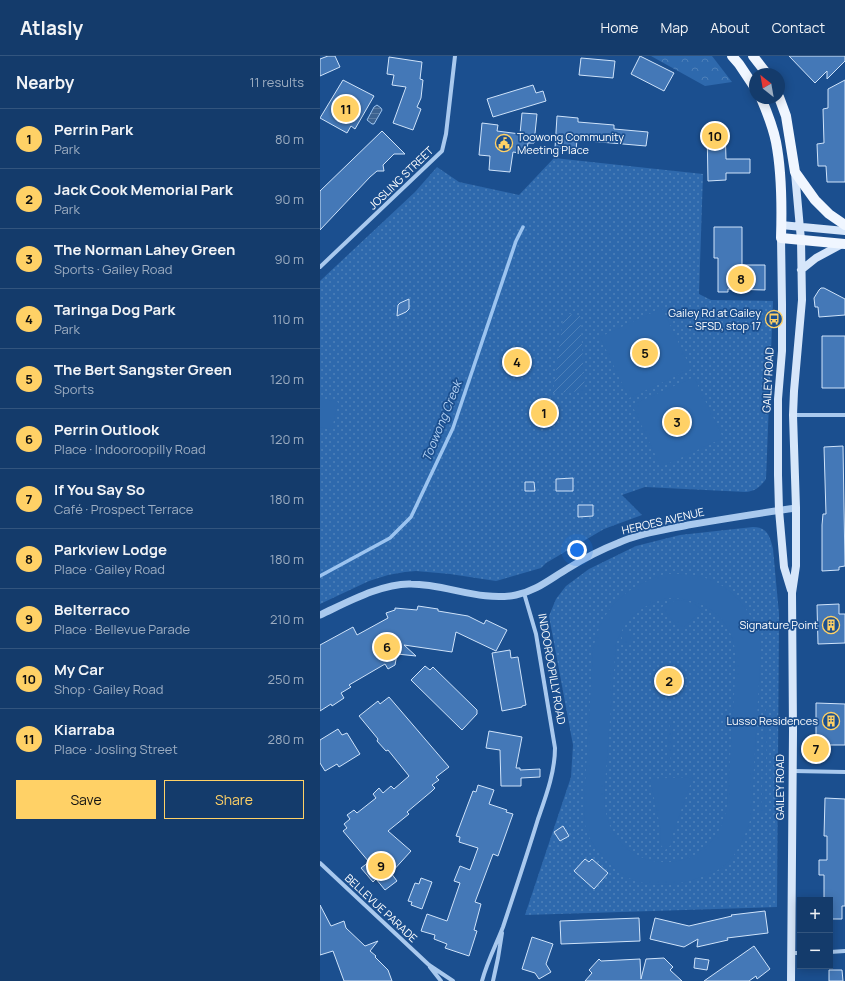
<!DOCTYPE html>
<html lang="en">
<head>
<meta charset="utf-8">
<style>
	:root { --surface:#143b6b; --page:#214673; --text:#f1f3f6; --muted:#9dadc1; --line:#33557e; --accent:#ffd166 }
	body { margin:0; font-family:Manrope,sans-serif; background:var(--page); color:var(--text) }
	.controls { position:absolute; right:12px; bottom:12px; display:grid; overflow:hidden; border-radius:0px; box-shadow:0 2px 10px #0003 }
	.controls button { width:36px; height:36px; display:grid; place-items:center; padding:0; border:0; border-bottom:1px solid var(--line); background:var(--surface); color:var(--text); font:20px sans-serif }
	.compass { position:absolute; left:429px; top:12px; width:36px; height:36px; border-radius:50%; background:var(--surface); box-shadow:0 2px 10px #0003; rotate:329deg }
	.you { position:absolute; left:257px; top:494px; width:14px; height:14px; margin:-10px; border:3px solid #fff; border-radius:50%; background:#1a73e8; box-shadow:0 0 0 6px #1a73e833 }
	.badge { display:grid; place-items:center; width:26px; height:26px; border-radius:50%; background:var(--accent); color:#111; font-size:13px; font-weight:700 }
	.pin { position:absolute; translate:-50% -50%; border:2px solid #fff; box-shadow:0 1px 4px #0006 }
	.list { margin:0; padding:0; list-style:none }
	h2 { display:flex; justify-content:space-between; align-items:center; height:52px; margin:0; padding:0 16px; font-size:17px }
	h2 small { font-size:13px; font-weight:400; color:var(--muted) }
	.list li { display:grid; grid-template-columns:26px 1fr auto; gap:12px; align-items:center; box-sizing:border-box; height:60px; padding:0 16px; border-top:1px solid var(--line) }
	.list b { display:block; font-size:15px; white-space:nowrap }
	.list p { margin:0; font-size:13px; white-space:nowrap; color:var(--muted) }
	.list em { font-size:13px; font-style:normal; color:var(--muted) }
	.actions { display:flex; gap:8px; padding:12px 16px }
	.actions a { flex:1; padding:9px 0; border:1px solid var(--accent); border-radius:0px; text-align:center; font-size:14px; color:var(--accent) }
	.actions .main { background:var(--accent); color:#111 }
	.map { position:relative; flex:none; width:525px; height:925px; overflow:hidden }
	header { display:flex; align-items:center; gap:24px; box-sizing:border-box; height:56px; padding:0 20px; background:var(--surface); border-bottom:1px solid var(--line) }
	header strong { font-size:19px }
	nav { display:flex; gap:22px; margin-inline-start:auto; font-size:14px }
	main { display:flex }
	aside { flex:1; background:var(--surface) }
	.map>svg:first-child { display:block }
</style>
</head>
<body>
<header>
<strong>Atlasly</strong>
<nav><a>Home</a><a>Map</a><a>About</a><a>Contact</a></nav>
</header>
<main>
<aside>
<h2>Nearby<small>11 results</small></h2>
<ul class="list">
<li><span class="badge">1</span><div><b>Perrin Park</b><p>Park</p></div><em>80 m</em></li>
<li><span class="badge">2</span><div><b>Jack Cook Memorial Park</b><p>Park</p></div><em>90 m</em></li>
<li><span class="badge">3</span><div><b>The Norman Lahey Green</b><p>Sports · Gailey Road</p></div><em>90 m</em></li>
<li><span class="badge">4</span><div><b>Taringa Dog Park</b><p>Park</p></div><em>110 m</em></li>
<li><span class="badge">5</span><div><b>The Bert Sangster Green</b><p>Sports</p></div><em>120 m</em></li>
<li><span class="badge">6</span><div><b>Perrin Outlook</b><p>Place · Indooroopilly Road</p></div><em>120 m</em></li>
<li><span class="badge">7</span><div><b>If You Say So</b><p>Café · Prospect Terrace</p></div><em>180 m</em></li>
<li><span class="badge">8</span><div><b>Parkview Lodge</b><p>Place · Gailey Road</p></div><em>180 m</em></li>
<li><span class="badge">9</span><div><b>Belterraco</b><p>Place · Bellevue Parade</p></div><em>210 m</em></li>
<li><span class="badge">10</span><div><b>My Car</b><p>Shop · Gailey Road</p></div><em>250 m</em></li>
<li><span class="badge">11</span><div><b>Kiarraba</b><p>Place · Josling Street</p></div><em>280 m</em></li>
</ul>
<div class="actions"><a class="main">Save</a><a>Share</a></div>
</aside>
<div class="map">
<svg width="525" height="925" viewBox="0 0 525 925">
	<defs>
		<pattern id="forest-crowns" width="20" height="18" patternUnits="userSpaceOnUse"><rect width="20" height="18" fill="#2e69ad"/><path d="M2 6a3 3 0 1 1 6 0M12 15a3 3 0 1 1 6 0" fill="none" stroke="#4d80b9"/></pattern>
		<pattern id="park-dots" width="8" height="8" patternUnits="userSpaceOnUse"><rect width="8" height="8" fill="#2e69ad"/><path d="M2 2h.1M6 6h.1" fill="none" stroke="#4d80b9" stroke-width="1.8" stroke-linecap="round"/></pattern>
		<pattern id="garden-furrows" width="10" height="10" patternUnits="userSpaceOnUse"><rect width="10" height="10" fill="#2e69ad"/><path d="M-1 1l2-2M0 10L10 0M9 11l2-2" fill="none" stroke="#4d80b9"/></pattern>
		<pattern id="water-rules" width="6" height="5" patternUnits="userSpaceOnUse"><rect width="6" height="5" fill="#3c6290"/><path d="M0 2.5h6" fill="none" stroke="#597aa1"/></pattern>
	</defs>
	<rect width="100%" height="100%" fill="#1b4f8f"/>
	<path fill="url(#forest-crowns)" d="M331 0H392L412 26 385 30Z"/>
	<path fill="url(#park-dots)" d="M234 102 383 118 379 238 391 244 453 245 446 423C440 431 436 435 426 436L325 431 302 439 322 459 284 473 226 507 221 512 176 525 130 518 96 515 85 516 68 519 49 525 0 548V225L95 136 117 111 139 126 199 139Z
		M433 471C447 471 450 480 453 493L459 558 457 851 205 859 251 721 253 689 229 560 236 543 246 530 269 513 316 490 360 479Z"/>
	<path fill="url(#garden-furrows)" d="M244 257 260 260 265 335 233 337Z"/>
	<path fill="#2e69ad" fill-rule="evenodd" d="M342 252 371 313 309 342 280 281Z
		M374 321 403 382 341 411 312 349Z
		M0 342 18 346 12 373 0 371Z
		M345 518C381 517 404 523 426 553 430 560 436 567 438 575 440 581 440 587 441 593L431 761C426 778 419 796 405 809 398 815 387 819 378 822 358 830 326 832 307 821 297 815 289 807 282 799 275 791 269 783 266 773 264 765 264 757 264 749L273 594C281 551 305 531 345 518ZM349 542C390 542 417 567 416 608L407 750C394 830 285 823 284 740L296 588C305 562 323 547 349 542Z
		M359 544 373 547 382 554 364 571H358L342 551 350 546Z
		M302 575H313V589H302Z
		M446 650H448L444 755H441Z
		M350 665 353 666 350 708H347Z
		M373 721 353 777 351 789 345 794 340 788 341 775 330 723Z"/>
	<path fill="url(#water-rules)" stroke="#9cc4f0" d="M57 49 61 52 62 54 54 68H52L47 64 54 51Z"/>
	<g fill="none" stroke-linecap="round" stroke-linejoin="round">
		<path stroke="#9cc4f0" stroke-width="3.5" d="M0 520 70 482 91 461 133 372 196 185 203 171"/>
	</g>
	<path fill="#4478b7" stroke="#cfe3fa" d="M8 0H15L20 11 0 20V3Z
		M320 0 354 17 344 35 311 18Z
		M469 0H525V5L507 23V15L495 27Z
		M69 1 102 6 100 23 103 24 101 42 97 51 101 53 93 74 73 67 86 31 72 29 74 19 67 18Z
		M261 2 295 5 293 22 259 19Z
		M23 24 54 40 35 73 31 70 27 77 0 62Z
		M525 24V126H507L506 110H498L497 88 504 87 503 53 508 52V33Z
		M213 29 216 37 223 35 226 45 173 61 167 43Z
		M202 57 217 58 214 87H208L206 98 193 96 190 116 169 114 170 100 159 99 162 67 178 69 177 75 200 78Z
		M237 60 258 62V66L294 69V73L328 76 326 90 257 84 256 94 235 92Z
		M387 71H405L406 103H430V117H406V124L388 125Z
		M62 75 85 98H74L63 109 64 115H57L50 121 0 174V135Z
		M394 171H422V209H445V234L408 233V236H398V202H394Z
		M501 232H504L525 243V259L499 261 498 251H495L494 242 499 234Z
		M89 243V253L86 256 77 260 78 249 80 247Z
		M502 280H525V332H502Z
		M523 390 525 510 519 511V514L502 515V469L503 458H506L504 391Z
		M253 422V435H236V423Z
		M205 426H214L215 435H205Z
		M258 449H273V460L258 461Z
		M519 548V558H525V587L498 588 497 549Z
		M98 550 118 553V555L148 560 164 568 166 564 187 574 176 595 136 576 132 596 84 589 96 600 77 598 75 609 68 613 65 608 29 629 31 631 21 637 24 642 12 650 11 648 0 655V589L33 571 37 579 68 562 66 557 75 554V552L97 554Z
		M190 594 191 602 198 601 206 649 202 650V651L182 655 172 597Z
		M105 610 110 614 113 611 157 654V658L142 674 91 624Z
		M69 641 129 711 116 721 119 724 112 729 115 732 112 735 87 756 89 758 68 775 91 795 71 817 77 825 65 834 56 823 53 826 41 812 49 806 23 775 27 772 24 768 30 763 27 759 34 754 37 757 56 742 53 738 59 732 63 737 71 730 74 733 89 720 68 694 66 695 57 685 58 683 39 660 58 645 60 648Z
		M496 647 525 648V689H501L500 698H486V687H496Z
		M18 673 22 679 27 677 40 698 19 711 17 708 5 715 0 707V684Z
		M169 675 202 681 196 712H200V714L220 713V721L201 722V730H181L180 694 166 692Z
		M158 729 174 734 169 748 187 754 186 756 193 758 178 800 173 798 155 846 161 848 154 874 157 875 149 900 125 892 127 888 114 883 115 879 101 875 107 858 127 865 140 827 134 825 140 810 150 814 158 792 139 786 140 781 136 780 153 735 156 736Z
		M505 742 525 743V850H522V863H510V844H504V819H499V804H507V780H504Z
		M243 770 249 780 240 785 234 776Z
		M265 803 269 806 272 803 288 817 274 833 254 815Z
		M101 822 112 826 102 853 91 849 92 846 88 845 95 827 99 828Z
		M0 849 11 870 24 865 26 872 45 890 58 885 50 895 56 900 55 901 68 914 72 925H24L13 895 0 899Z
		M445 855 448 877 407 882 408 884 377 891 378 883 364 891 330 883 335 862 369 870 412 860 411 859Z
		M319 862 320 885 241 888 240 865Z
		M212 881 233 888 226 908 231 916 219 923 215 917 202 913Z
		M434 890 450 913 437 923 436 920 429 925H384Z
		M344 902 353 911 350 914 362 925H265L272 917 269 914 279 903 281 905 320 903 321 923 326 903Z
		M375 902 389 904 387 914 374 912Z
		M509 914H522L523 925H509Z"/>
	<g fill="none" stroke-linecap="round" stroke-linejoin="round">
		<path stroke="#a9c9ee" stroke-width="4" d="M0 211 122 95 126 78 135 0
			M473 359H525
			M473 715 525 716
			M0 807 109 909 133 925
			M510 896 525 895
			M471 897H480
			M110 911 121 925
			M162 925C167 906 176 889 183 871 195 835 207 799 218 763 226 740 235 716 235 692L216 578 204 537
			M173 925 178 902 182 877"/>
		<path stroke="#a9c9ee" stroke-width="7" d="M0 559C26 547 62 527 91 528 126 528 161 546 196 539 216 535 230 523 247 513 263 503 280 494 298 487 320 477 345 474 368 469 404 463 440 457 476 452"/>
		<path stroke="#d6e6fa" stroke-width="8" d="M461 169 525 175
			M461 182 462 248V295L458 343V419L459 454 464 511 471 534
			M481 214 496 202 522 188
			M471 925 473 675 472 537 476 510V452L473 359 474 335 482 244 481 184 475 117"/>
		<path stroke="#f0f6ff" stroke-width="10" d="M412 0 419 8 435 32
			M433 0 447 18
			M459 41 466 60 475 116 495 144 509 158 525 169
			M441 42C447 56 453 71 456 86 462 117 462 151 461 182L525 188"/>
	</g>
	<defs>
		<g id="civic-ring" transform="scale(0.9)"><circle r="9.5" fill="#1b4f8f" stroke="#ffd166" stroke-width="1.5"/><path d="M-.6-6.5H3V-4.5H.6V-3L4-1V1h2V6H-6V1h2V-1L-.6-3ZM-1.2 2.5V6h2.4V2.5Z" fill="#ffd166"/></g>
		<g id="bus-ring" transform="scale(0.9)"><circle r="9.5" fill="#1b4f8f" stroke="#ffd166" stroke-width="1.5"/><path d="M-5-6H5V4H4V6H2V4H-2V6H-4V4H-5ZM-3.5-4V0h7V-4ZM-3.5 1.2v1.5H-2V1.2ZM2 1.2v1.5H3.5V1.2Z" fill="#ffd166"/></g>
		<g id="building-ring" transform="scale(0.9)"><circle r="9.5" fill="#1b4f8f" stroke="#ffd166" stroke-width="1.5"/><path d="M-4-6H4V6H1V3H-1V6H-4ZM-2.5-4.3h1.7v1.8h-1.7ZM.8-4.3h1.7v1.8H.8ZM-2.5-1h1.7V.8h-1.7ZM.8-1h1.7V.8H.8Z" fill="#ffd166"/></g>
	</defs>
	<g fill-rule="evenodd">
		<use href="#civic-ring" x="184" y="87"/>
		<use href="#bus-ring" x="454" y="263"/>
		<use href="#building-ring" x="511" y="569"/>
		<use href="#building-ring" x="511" y="665"/>
	</g>
	<g text-anchor="middle" stroke-width="3.5" stroke-linejoin="round" paint-order="stroke">
		<g font-size="11" fill="#fff" stroke="#1b4f8f" text-anchor="end">
			<text x="197" y="85" text-anchor="start">Toowong Community<tspan x="197" dy="13">Meeting Place</tspan></text>
			<text x="441" y="261">Gailey Rd at Gailey<tspan x="441" dy="13">- SFSD, stop 17</tspan></text>
			<text x="498" y="573">Signature Point</text>
			<text x="498" y="669">Lusso Residences</text>
		</g>
		<g font-size="11" fill="#fff" stroke="#1b4f8f">
			<text transform="translate(81 122) rotate(-44)" y="4">JOSLING STREET</text>
			<text transform="translate(448 324) rotate(-87)" y="4">GAILEY ROAD</text>
			<text transform="translate(343 465) rotate(-13)" y="4">HEROES AVENUE</text>
			<text transform="translate(232 613) rotate(80)" y="4">INDOOROOPILLY ROAD</text>
			<text transform="translate(460 731) rotate(-90)" y="4">GAILEY ROAD</text>
			<text transform="translate(61 852) rotate(43)" y="4">BELLEVUE PARADE</text>
		</g>
		<g font-size="12" font-style="italic" fill="#b5d3f5" stroke="#1b4f8f">
			<text transform="translate(122 365) rotate(-68)" y="4">Toowong Creek</text>
		</g>
	</g>
</svg>
<div class="controls">
<button>+</button>
<button>−</button>
</div>
<svg class="compass" viewBox="-18 -18 36 36"><path d="M0-13l5 13h-10z" fill="#e53935"/><path d="M0 13l5-13h-10z" fill="#9dadc1"/></svg>
<div class="you"></div>
<div class="pin badge" style="left:224px;top:357px">1</div>
<div class="pin badge" style="left:349px;top:625px">2</div>
<div class="pin badge" style="left:357px;top:366px">3</div>
<div class="pin badge" style="left:197px;top:306px">4</div>
<div class="pin badge" style="left:325px;top:297px">5</div>
<div class="pin badge" style="left:67px;top:591px">6</div>
<div class="pin badge" style="left:496px;top:693px">7</div>
<div class="pin badge" style="left:421px;top:223px">8</div>
<div class="pin badge" style="left:61px;top:810px">9</div>
<div class="pin badge" style="left:395px;top:80px">10</div>
<div class="pin badge" style="left:26px;top:53px">11</div>
</div>
</main>
</body>
</html>
